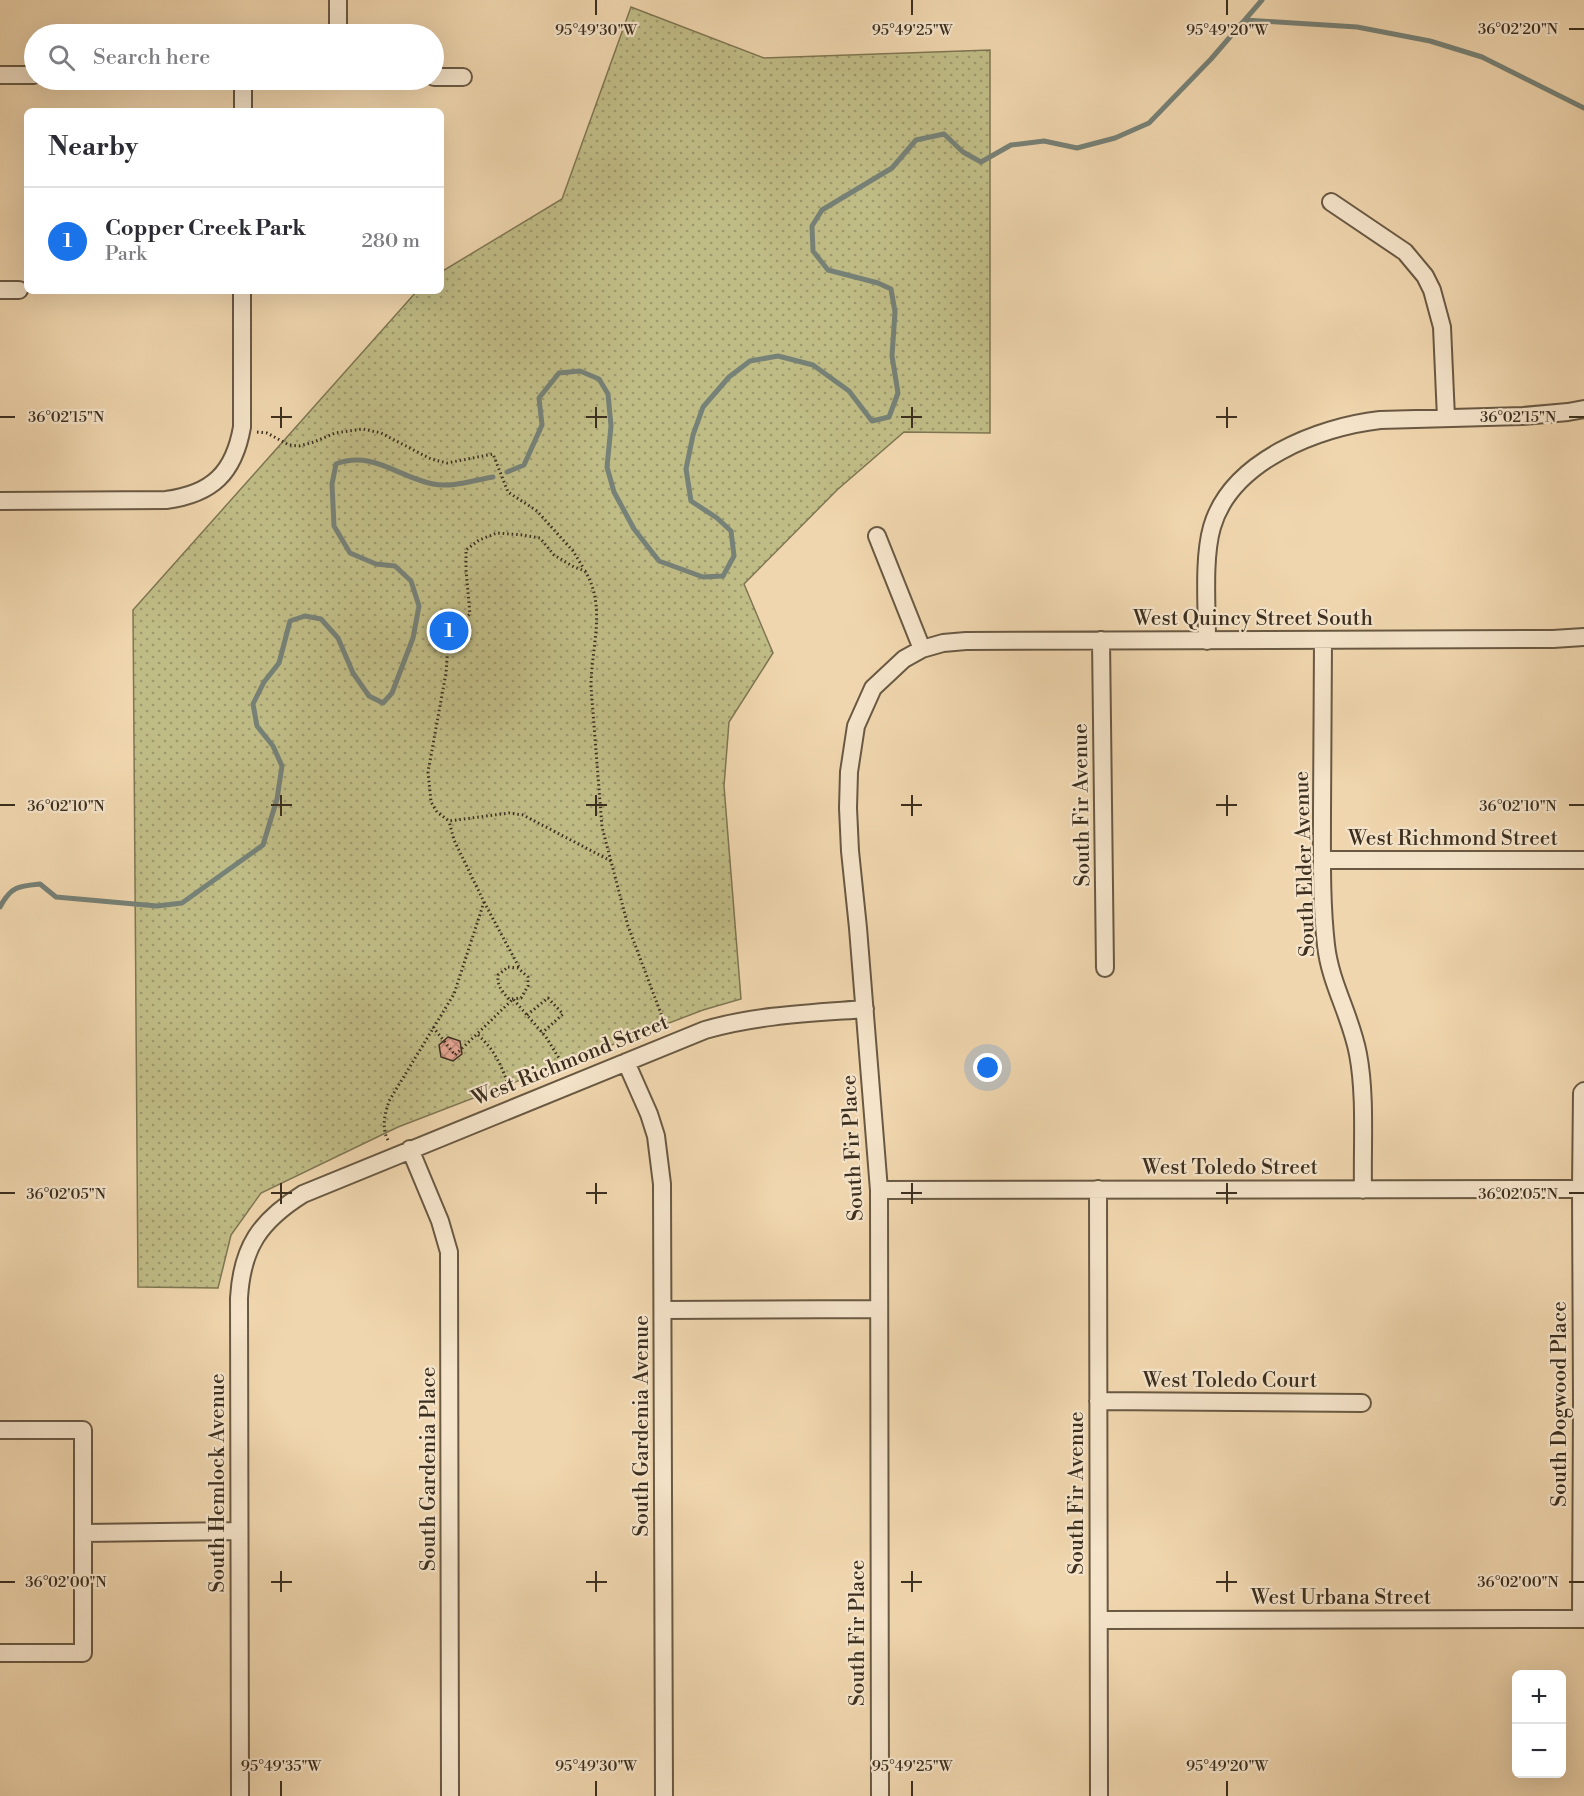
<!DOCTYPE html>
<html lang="en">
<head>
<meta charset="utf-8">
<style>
	:root { --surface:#fff; --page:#f7f7f7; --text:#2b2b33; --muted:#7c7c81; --line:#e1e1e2; --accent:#1a73e8 }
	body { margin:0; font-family:"Libre Bodoni",serif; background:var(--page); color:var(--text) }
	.controls { position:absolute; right:18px; bottom:18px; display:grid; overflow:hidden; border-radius:9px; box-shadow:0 6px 24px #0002 }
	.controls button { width:54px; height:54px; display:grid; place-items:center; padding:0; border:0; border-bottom:2px solid var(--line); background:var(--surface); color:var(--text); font:30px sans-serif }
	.you { position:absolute; left:988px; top:1068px; width:21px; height:21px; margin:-15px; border:4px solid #fff; border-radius:50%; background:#1a73e8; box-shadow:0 0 0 9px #1a73e833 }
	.badge { display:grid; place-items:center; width:39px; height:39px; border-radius:50%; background:var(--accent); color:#fff; font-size:20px; font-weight:700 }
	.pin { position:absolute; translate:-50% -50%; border:3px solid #fff; box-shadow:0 2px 6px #0006 }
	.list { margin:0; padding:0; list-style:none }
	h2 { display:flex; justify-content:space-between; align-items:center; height:78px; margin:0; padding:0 24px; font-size:26px }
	h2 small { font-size:20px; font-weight:400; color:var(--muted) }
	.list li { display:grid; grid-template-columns:39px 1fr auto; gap:18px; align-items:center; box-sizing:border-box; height:108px; padding:0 24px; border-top:2px solid var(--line) }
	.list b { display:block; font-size:22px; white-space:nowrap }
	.list p { margin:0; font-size:20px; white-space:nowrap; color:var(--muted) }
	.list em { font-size:20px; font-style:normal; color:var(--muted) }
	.icon { flex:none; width:33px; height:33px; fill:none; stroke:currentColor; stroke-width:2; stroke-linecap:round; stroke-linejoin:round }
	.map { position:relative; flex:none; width:1584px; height:1796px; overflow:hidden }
	.search { position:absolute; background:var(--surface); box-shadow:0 6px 24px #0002; left:24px; top:24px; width:420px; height:66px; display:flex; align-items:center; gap:15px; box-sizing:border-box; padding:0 21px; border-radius:33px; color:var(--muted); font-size:22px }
	.panel { position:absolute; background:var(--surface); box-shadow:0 6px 24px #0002; left:24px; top:108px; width:420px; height:186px; border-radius:9px }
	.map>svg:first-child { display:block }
</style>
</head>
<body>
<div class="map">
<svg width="1584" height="1796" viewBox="0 0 1584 1796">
	<defs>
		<pattern id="grass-dots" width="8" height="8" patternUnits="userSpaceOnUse" patternTransform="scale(1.5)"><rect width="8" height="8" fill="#c0bc86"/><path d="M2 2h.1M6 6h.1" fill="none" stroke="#9d996d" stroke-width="1.8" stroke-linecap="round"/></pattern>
		<pattern id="building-cross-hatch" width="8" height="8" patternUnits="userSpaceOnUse" patternTransform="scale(1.5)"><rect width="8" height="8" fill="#e5a592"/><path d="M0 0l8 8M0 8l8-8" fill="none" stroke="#bb8777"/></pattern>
	</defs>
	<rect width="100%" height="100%" fill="#f0d6ae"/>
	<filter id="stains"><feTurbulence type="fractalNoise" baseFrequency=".00333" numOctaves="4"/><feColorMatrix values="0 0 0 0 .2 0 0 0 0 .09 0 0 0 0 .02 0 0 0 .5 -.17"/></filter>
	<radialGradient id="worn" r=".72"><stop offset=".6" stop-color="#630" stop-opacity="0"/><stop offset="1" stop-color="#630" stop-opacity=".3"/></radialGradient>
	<path fill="url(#grass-dots)" stroke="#7e7652" stroke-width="1.5" d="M631 7 764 58 990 50V433L904 432 837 490 744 584 773 653 729 722 724 786 741 999 703 1010 398 1127 261 1193 231 1235 218 1288 138 1287 133 610 417 291H441V272L562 199Z"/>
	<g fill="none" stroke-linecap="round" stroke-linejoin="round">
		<path stroke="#768177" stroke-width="5" d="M1245 20 1357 27 1430 41 1482 57 1584 108
			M507 472 524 465 542 425 539 398 559 373 580 371 599 379 608 394 611 426 607 467 614 492 634 529 659 561 703 577 723 576 734 556 731 531 717 518 691 501 686 469 693 435 703 407 729 377 750 361 778 356 813 365 849 391 872 421 889 417 898 393 892 356 895 312 891 289 878 283 828 270 813 251 812 226 822 210 892 168 916 140 944 134 963 152 981 162 1011 145 1044 141 1077 148 1115 138 1149 123 1211 59 1262 0
			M0 907C11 886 19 886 40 884L56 897 157 906 182 903 263 845 277 799 282 766 273 746 257 726 253 704 264 682 279 663 290 621 305 616 321 619 338 638 353 673 369 696 383 703 392 693 413 638 419 606 411 581 395 566 376 564 350 553 334 526 332 484 336 464C372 450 398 477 433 484 452 488 474 480 493 477"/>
	</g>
	<path fill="url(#building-cross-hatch)" stroke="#3c2f1f" stroke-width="1.5" d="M448 1037 460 1041 462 1054 453 1061 441 1057 439 1045Z"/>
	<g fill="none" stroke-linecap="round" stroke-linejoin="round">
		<g stroke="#695943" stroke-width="20">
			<path id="street" d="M338 0V34
				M0 75H34
				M434 77H463
				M243 111V80
				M1331 202 1405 252 1425 276 1432 290 1442 327 1446 418
				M0 290H19
				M0 501 166 500C212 494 234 473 242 427V291
				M877 536 922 649
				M1101 640 1105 968
				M1207 641C1207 607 1203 558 1212 527 1231 461 1318 427 1380 420L1523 416 1568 412 1584 409
				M1323 641C1323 698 1322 756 1322 813 1322 857 1321 901 1326 945 1330 983 1351 1016 1358 1054 1366 1096 1362 1146 1363 1190
				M1322 860H1584
				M626 1062 649 1114 656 1136 662 1184 664 1796
				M1584 1091 1582 1093 1581 1189H1584
				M410 1149 440 1221 449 1252 450 1796
				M1098 1189 1099 1796
				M879 1190 1581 1189 1582 1403 1581 1619
				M663 1310 879 1309
				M1098 1401 1362 1403
				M0 1430H83V1653H0
				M83 1533 239 1531
				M1099 1620 1584 1619
				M240 1796 239 1298C242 1247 260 1221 303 1194L705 1030C756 1015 812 1013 865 1009
				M880 1796 879 1190 858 928 850 851 848 808 849 772 856 726 873 688 904 659 922 649 943 643 966 641 1553 639 1584 637"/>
		</g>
		<path stroke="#3c2f1f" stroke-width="3" stroke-dasharray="1.5 3" stroke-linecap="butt" d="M257 432 267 433 289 445 299 446 314 442 335 433 363 429 381 433 431 459 447 463 493 454 508 492 537 511 573 551 584 569
			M611 861 523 815 509 813 449 821 437 812 431 802 428 772 446 673 448 644 459 623 470 614 466 570V550L479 540 497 533 523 535 540 538 554 555 574 567 585 571C607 607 591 647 591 687L602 827 628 926 666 1027
			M484 902 520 969
			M508 967 518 968 528 977V986L521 998 509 999C502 991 497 986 498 975Z
			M527 1015 548 998 563 1014 542 1033
			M433 1027 455 1055 477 1034
			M510 1090C502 1067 496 1051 477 1034L513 999 546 1037 565 1068
			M388 1140C381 1127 385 1114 389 1101L454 994 484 902 454 840 449 821"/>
		<use href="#street" stroke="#f5e4ca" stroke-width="16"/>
	</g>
	<path fill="none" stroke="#3c2f1f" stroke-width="2" d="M596 0V15M912 0V15M1227 0V15M1569 29H1584M281 407V428M596 407V428M912 407V428M1227 407V428M0 417H15M271 417H292M586 417H607M901 417H922M1216 417H1237M1569 417H1584M281 795V816M596 795V816M912 795V816M1227 795V816M0 805H15M271 805H292M586 805H607M901 805H922M1216 805H1237M1569 805H1584M281 1183V1204M596 1183V1204M912 1183V1204M1227 1183V1204M0 1193H15M271 1193H292M586 1193H607M901 1193H922M1216 1193H1237M1569 1193H1584M281 1571V1592M596 1571V1592M912 1571V1592M1227 1571V1592M0 1582H15M271 1582H292M586 1582H607M901 1582H922M1216 1582H1237M1569 1582H1584M281 1781V1796M596 1781V1796M912 1781V1796M1227 1781V1796"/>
	<g text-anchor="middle" stroke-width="4.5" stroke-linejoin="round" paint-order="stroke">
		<g font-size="21" fill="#3c2f1f" stroke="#f5e4ca">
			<text x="1253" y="625">West Quincy Street South</text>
			<text transform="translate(1081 805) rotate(-91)" y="7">South Fir Avenue</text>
			<text x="1453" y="845">West Richmond Street</text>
			<text transform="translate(1304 864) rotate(-92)" y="7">South Elder Avenue</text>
			<text transform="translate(570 1060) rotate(-22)" y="7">West Richmond Street</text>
			<text transform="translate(852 1148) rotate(-93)" y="7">South Fir Place</text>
			<text x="1230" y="1174">West Toledo Street</text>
			<text x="1230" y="1387">West Toledo Court</text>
			<text transform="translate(1559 1404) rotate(-90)" y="7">South Dogwood Place</text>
			<text transform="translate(641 1426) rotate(-90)" y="7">South Gardenia Avenue</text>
			<text transform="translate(428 1469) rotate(-90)" y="7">South Gardenia Place</text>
			<text transform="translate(217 1483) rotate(-90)" y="7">South Hemlock Avenue</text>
			<text transform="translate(1076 1493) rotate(-90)" y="7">South Fir Avenue</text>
			<text x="1341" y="1604">West Urbana Street</text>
			<text transform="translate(857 1633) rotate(-90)" y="7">South Fir Place</text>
		</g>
	</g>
	<g font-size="15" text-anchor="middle" fill="#3c2f1f" stroke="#f5e4ca" stroke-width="4.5" stroke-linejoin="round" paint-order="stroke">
		<text x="1518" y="34">36°02'20"N</text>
		<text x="596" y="35">95°49'30"W</text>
		<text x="912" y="35">95°49'25"W</text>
		<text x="1227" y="35">95°49'20"W</text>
		<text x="66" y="422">36°02'15"N</text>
		<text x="1518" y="422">36°02'15"N</text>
		<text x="66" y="811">36°02'10"N</text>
		<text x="1518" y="811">36°02'10"N</text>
		<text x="66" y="1199">36°02'05"N</text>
		<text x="1518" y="1199">36°02'05"N</text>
		<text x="66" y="1587">36°02'00"N</text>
		<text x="1518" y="1587">36°02'00"N</text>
		<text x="281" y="1771">95°49'35"W</text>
		<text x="596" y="1771">95°49'30"W</text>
		<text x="912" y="1771">95°49'25"W</text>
		<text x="1227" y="1771">95°49'20"W</text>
	</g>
	<rect width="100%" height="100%" filter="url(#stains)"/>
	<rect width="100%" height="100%" fill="url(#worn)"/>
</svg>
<div class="controls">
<button>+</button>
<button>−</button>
</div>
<div class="you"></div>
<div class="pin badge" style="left:449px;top:631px">1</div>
<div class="search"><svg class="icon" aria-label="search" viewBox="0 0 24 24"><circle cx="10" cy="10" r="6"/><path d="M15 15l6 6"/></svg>Search here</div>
<section class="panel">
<h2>Nearby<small></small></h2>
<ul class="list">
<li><span class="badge">1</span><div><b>Copper Creek Park</b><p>Park</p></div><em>280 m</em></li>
</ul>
</section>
</div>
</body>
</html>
